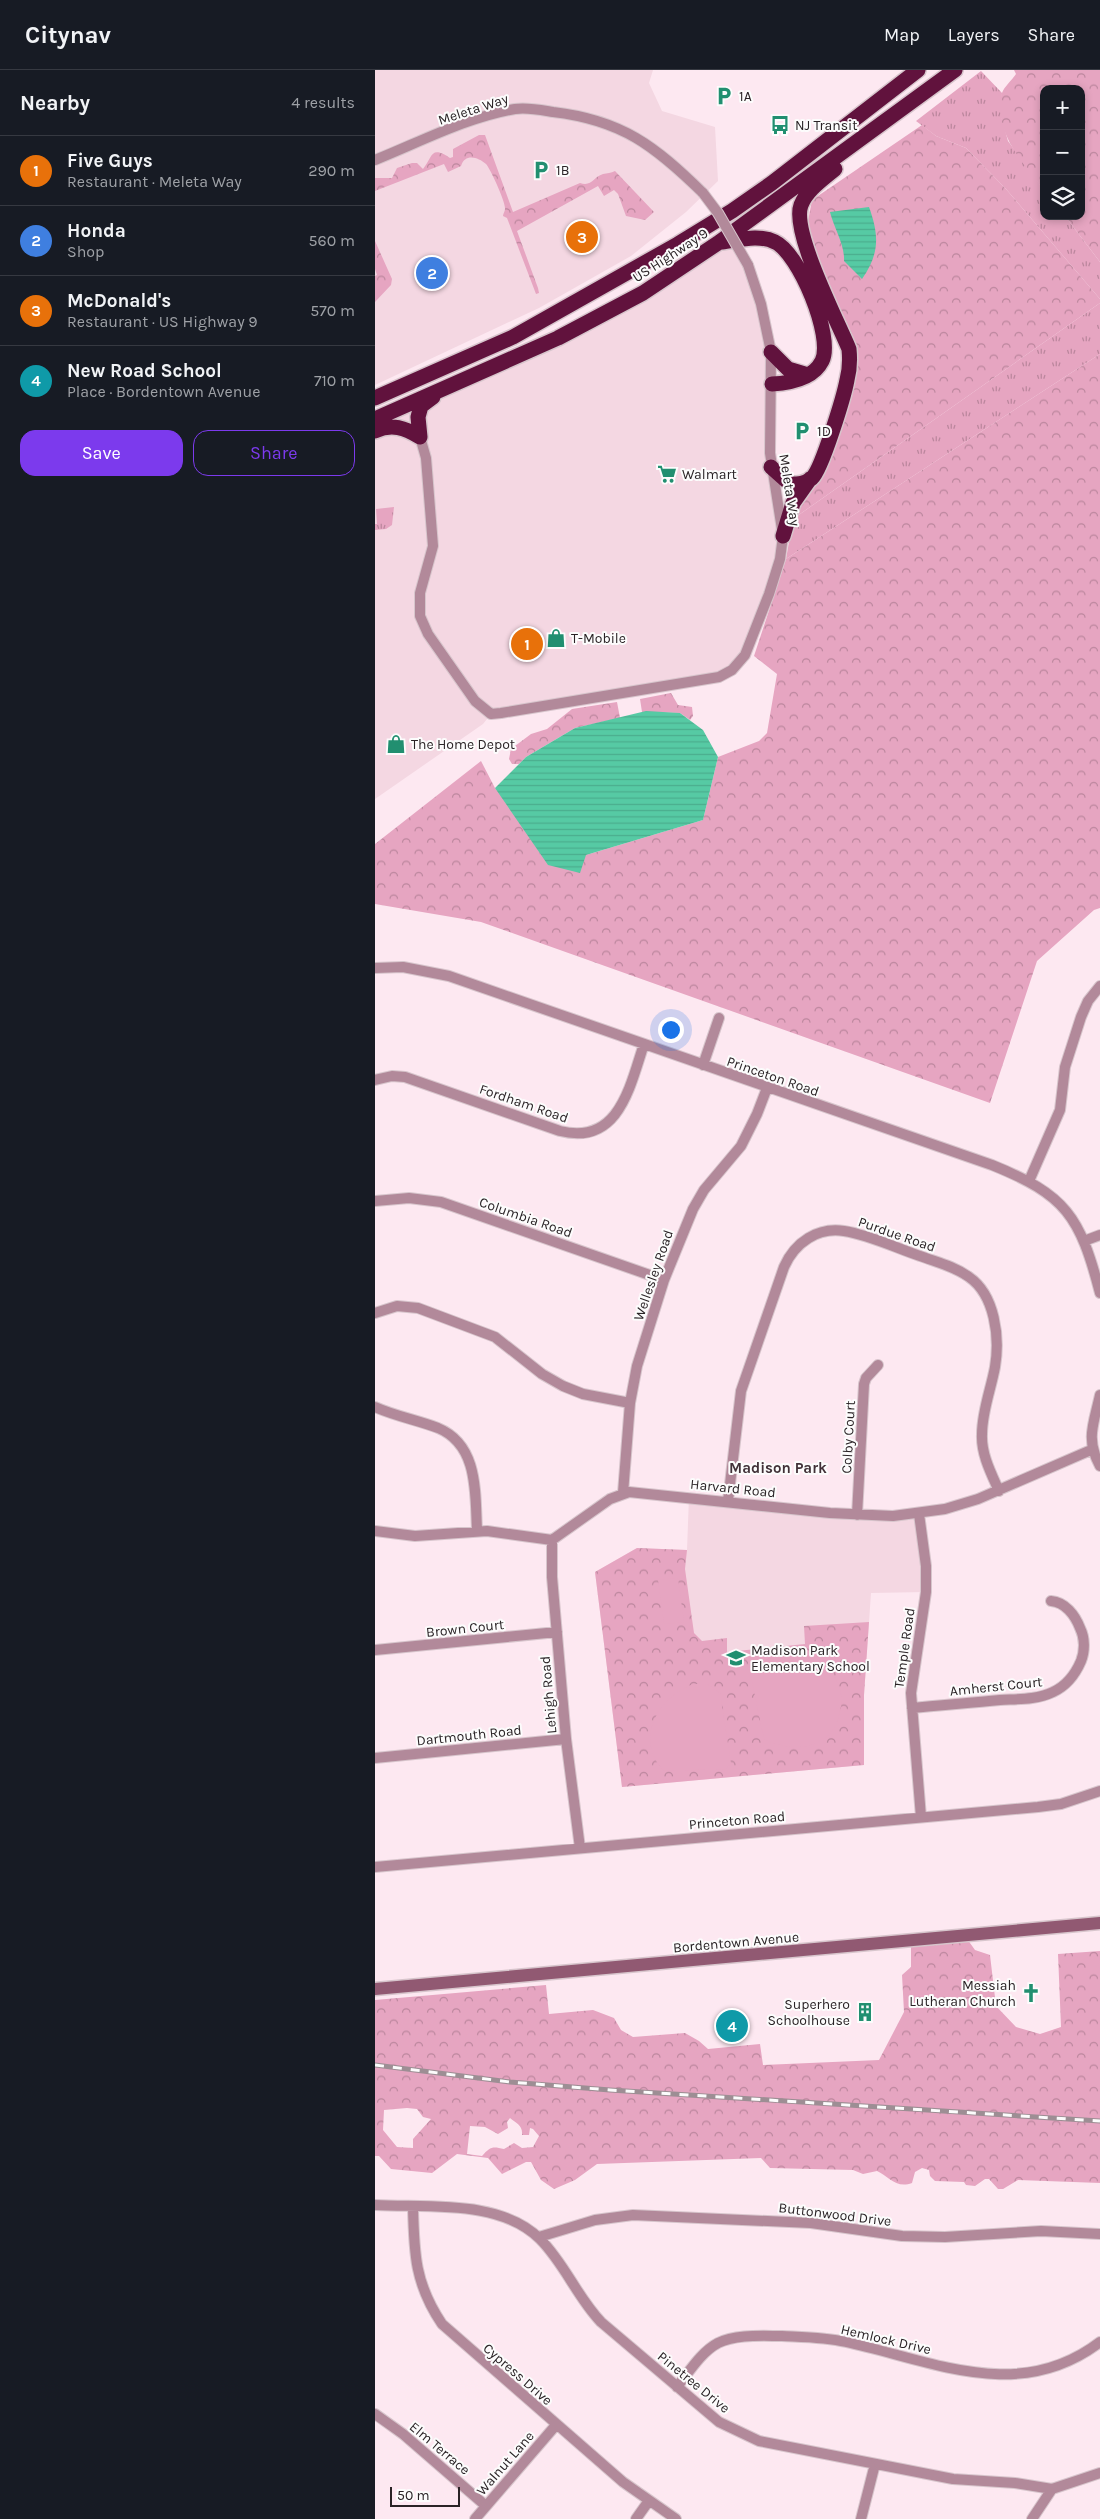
<!DOCTYPE html>
<html lang="en">
<head>
<meta charset="utf-8">
<style>
	:root { --surface:#171b24; --page:#20242c; --text:#f1f3f6; --muted:#9ea1a6; --line:#363941; --accent:#7c3aed }
	body { margin:0; font-family:Karla,sans-serif; background:var(--page); color:var(--text) }
	.controls { position:absolute; right:15px; top:15px; display:grid; overflow:hidden; border-radius:10px; box-shadow:0 2px 8px #0003 }
	.controls button { width:45px; height:45px; display:grid; place-items:center; padding:0; border:0; border-bottom:1px solid var(--line); background:var(--surface); color:var(--text); font:25px sans-serif }
	.scale { position:absolute; left:15px; bottom:12px; width:70px; box-sizing:border-box; padding-left:5px; border:2px solid #2a2326; border-top:0; font-size:14px; line-height:18px; white-space:nowrap; color:#2a2326; -webkit-text-stroke:4px #fcfcfc; paint-order:stroke }
	.you { position:absolute; left:295px; top:959px; width:18px; height:18px; margin:-12px; border:4px solid #fff; border-radius:50%; background:#1a73e8; box-shadow:0 0 0 8px #1a73e833 }
	.badge { display:grid; place-items:center; width:32px; height:32px; border-radius:50%; background:var(--accent); color:#fff; font-size:16px; font-weight:700 }
	.pin { position:absolute; translate:-50% -50%; border:2px solid #fff; box-shadow:0 1px 5px #0006 }
	.list { margin:0; padding:0; list-style:none }
	h2 { display:flex; justify-content:space-between; align-items:center; height:65px; margin:0; padding:0 20px; font-size:21px }
	h2 small { font-size:16px; font-weight:400; color:var(--muted) }
	.list li { display:grid; grid-template-columns:32px 1fr auto; gap:15px; align-items:center; box-sizing:border-box; height:70px; padding:0 20px; border-top:1px solid var(--line) }
	.list b { display:block; font-size:19px; white-space:nowrap }
	.list p { margin:0; font-size:16px; white-space:nowrap; color:var(--muted) }
	.list em { font-size:16px; font-style:normal; color:var(--muted) }
	.actions { display:flex; gap:10px; padding:15px 20px }
	.actions a { flex:1; padding:11px 0; border:1px solid var(--accent); border-radius:15px; text-align:center; font-size:18px; color:var(--accent) }
	.actions .main { background:var(--accent); color:#fff }
	.icon { flex:none; width:28px; height:28px; fill:none; stroke:currentColor; stroke-width:2; stroke-linecap:round; stroke-linejoin:round }
	.map { position:relative; flex:none; width:725px; height:2449px; overflow:hidden }
	header { display:flex; align-items:center; gap:30px; box-sizing:border-box; height:70px; padding:0 25px; background:var(--surface); border-bottom:1px solid var(--line) }
	header strong { font-size:24px }
	nav { display:flex; gap:28px; margin-inline-start:auto; font-size:18px }
	main { display:flex }
	aside { flex:1; background:var(--surface) }
	.map>svg:first-child { display:block }
</style>
</head>
<body>
<header>
<strong>Citynav</strong>
<nav><a>Map</a><a>Layers</a><a>Share</a></nav>
</header>
<main>
<aside>
<h2>Nearby<small>4 results</small></h2>
<ul class="list">
<li><span class="badge" style="background:#e8710a">1</span><div><b>Five Guys</b><p>Restaurant · Meleta Way</p></div><em>290 m</em></li>
<li><span class="badge" style="background:#3f7fe0">2</span><div><b>Honda</b><p>Shop</p></div><em>560 m</em></li>
<li><span class="badge" style="background:#e8710a">3</span><div><b>McDonald's</b><p>Restaurant · US Highway 9</p></div><em>570 m</em></li>
<li><span class="badge" style="background:#0f9aa8">4</span><div><b>New Road School</b><p>Place · Bordentown Avenue</p></div><em>710 m</em></li>
</ul>
<div class="actions"><a class="main">Save</a><a>Share</a></div>
</aside>
<div class="map">
<svg width="725" height="2449" viewBox="0 0 725 2449">
	<defs>
		<pattern id="grass-tufts" width="24" height="20" patternUnits="userSpaceOnUse" patternTransform="scale(1.25)"><rect width="24" height="20" fill="#e6a5c1"/><path d="M3 7l-1-3M5 7V3M7 7l1-3M15 17l-1-3M17 17v-4M19 17l1-3" fill="none" stroke="#bb869d"/></pattern>
		<pattern id="forest-crowns" width="20" height="18" patternUnits="userSpaceOnUse" patternTransform="scale(1.25)"><rect width="20" height="18" fill="#e6a5c1"/><path d="M2 6a3 3 0 1 1 6 0M12 15a3 3 0 1 1 6 0" fill="none" stroke="#bb869d"/></pattern>
		<pattern id="water-rules" width="6" height="5" patternUnits="userSpaceOnUse" patternTransform="scale(1.25)"><rect width="6" height="5" fill="#56caa4"/><path d="M0 2.5h6" fill="none" stroke="#4bad8d"/></pattern>
	</defs>
	<rect width="100%" height="100%" fill="#fde8f1"/>
	<path fill="#f4d7e2" d="M0 0H278L274 13 287 41 340 57 343 111 311 142 256 186 164 238 0 315Z
		M358 168 366 181 396 282 395 383 408 466 370 585 344 607 116 644 108 654 0 729V349L101 305Z
		M314 1427 455 1443 544 1444 551 1522 496 1523 489 1625V1695L247 1717 220 1502 262 1478 312 1480Z"/>
	<path fill="url(#grass-tufts)" d="M606 1 627 23 626 46 633 71 669 120V146H690L725 192V229L631 119 591 78 561 66 541 51Z
		M725 233V284L411 489 418 449Z
		M19 437 17 455 11 459 0 460V454H2L1 439Z"/>
	<path fill="url(#forest-crowns)" fill-rule="evenodd" d="M639 0H725V192L690 146H706V19H669V120C648 94 617 60 627 23 629 17 637 10 641 4Z
		M547 55 561 66 591 78 631 119 725 229V233L418 449 482 295 431 162 437 130Z
		M104 65H110L138 142 205 113C217 117 218 107 228 104 232 103 236 103 240 101L279 142 270 150 251 146 243 124 239 120 229 126 223 116 142 161 163 218 164 223 161 224 132 148 128 146C128 144 130 141 130 139 131 133 115 98 111 94 103 87 90 83 86 96L73 102 69 94 0 121V108H17L22 98 37 93H42L48 99C58 87 55 75 75 88L78 87V79Z
		M0 171 17 209 16 215 0 232V206L2 205 0 199Z
		M725 284V838L719 840 662 891 615 1033 106 852 0 834V774L106 691 120 718 211 785 328 750 343 687 384 671 392 663 402 604 379 586 411 489Z
		M296 623 303 635 317 637 318 646 315 650 305 643 267 642 265 629Z
		M242 632 245 648 200 658 151 687 144 694H137L134 689 136 679 156 664 172 659 197 639Z
		M262 1478 312 1480 310 1499 319 1563 327 1571 352 1568V1582L430 1574 429 1556 494 1552 489 1625V1695L247 1717 220 1502Z
		M590 1866 600 1880 615 1885 621 1936 641 1957 665 1964 686 1957 683 1884 725 1881V2113L643 2110 628 2119H623L614 2109H610L600 2116 591 2115 589 2112 560 2111 555 2106 554 2100 547 2098 540 2102 537 2113C521 2119 513 2106 502 2101L488 2104 478 2100 395 2098 386 2088 222 2094 200 2110 179 2119 166 2110 156 2092H151L127 2104 113 2088 82 2084 57 2103 16 2099 4 2086H0V1930L171 1915 174 1944 218 1940 239 1948 246 1960 258 1967 310 1963 324 1971 333 1979 385 1974 388 1995 504 1990 529 1942 527 1905 536 1897V1871ZM32 2038 42 2039 48 2047 56 2049 38 2069V2078L22 2077 8 2060 9 2040ZM135 2048C141 2053 148 2055 147 2065H154L155 2058 158 2059 164 2066 158 2077 147 2078 139 2073 129 2079C117 2076 115 2077 107 2086L92 2084 95 2056 110 2057 123 2064 133 2058 132 2052Z"/>
	<path fill="#e6a5c1" d="M303 1508 309 1552 289 1554 283 1510Z
		M442 1582C454 1596 464 1610 467 1629 467 1634 465 1640 464 1645 456 1681 416 1683 389 1669L374 1598 380 1591Z
		M318 1614H332L345 1623 356 1693 351 1699 289 1701C259 1670 282 1628 318 1614Z"/>
	<path fill="url(#water-rules)" d="M494 137C504 165 505 183 487 209L469 191C470 175 459 158 455 142Z
		M271 641 305 643 328 660 343 687 328 750 211 785 205 803 173 795 120 718 151 687 200 658Z"/>
	<g fill="none" stroke-linecap="round" stroke-linejoin="round">
		<g stroke="#d7c5cc" stroke-width="12">
			<path id="street" d="M0 90C45 72 92 47 140 39 152 37 166 40 178 42 247 50 280 76 328 123
				M45 367 51 388 58 476 45 523V546L53 564 100 631 116 644 126 643 344 607 357 600 370 585 394 524 405 489 408 466 395 383 396 282 386 234 373 195
				M0 898 28 897 74 906 617 1095C691 1125 705 1146 725 1223
				M328 995 344 948
				M0 1010 17 1006 30 1007 185 1061C244 1076 255 1016 269 974
				M654 1111 685 1040 690 997 706 947 713 931 725 916
				M0 1131 34 1128 66 1132 289 1210
				M709 1171 725 1165
				M0 1243 22 1236 43 1238 120 1267 167 1304 188 1316 208 1324 255 1333
				M725 1325C719 1353 710 1369 725 1396
				M0 1337C20 1346 42 1350 63 1358 104 1375 100 1424 102 1460
				M248 1423 255 1333 262 1296 289 1210 318 1139 329 1120 366 1076 382 1044 392 1018
				M353 1431 366 1321 409 1197C420 1172 443 1157 469 1161 495 1165 521 1178 545 1186 561 1192 579 1196 594 1207 620 1225 625 1267 620 1297 616 1319 607 1341 607 1364 606 1384 616 1403 624 1421
				M544 1444 551 1496V1522L536 1623 546 1747
				M482 1445 489 1314 491 1308 503 1295
				M0 1461 40 1466 112 1461 177 1470 235 1429 254 1422 455 1443 518 1446 570 1439 603 1429 716 1380
				M177 1470V1507L191 1669 205 1778
				M0 1580 182 1562
				M537 1638C566 1635 596 1633 625 1630 642 1629 662 1630 678 1622 691 1616 700 1605 706 1591 710 1581 710 1568 705 1558 700 1545 690 1532 676 1531
				M0 1688 191 1669
				M0 1797 663 1737 686 1734 725 1721
				M0 2135C52 2138 125 2129 165 2169 190 2194 202 2227 226 2252L344 2352 384 2371 578 2409 640 2413 677 2419
				M38 2137C39 2184 40 2214 67 2254L248 2412 301 2449
				M164 2167 220 2150 258 2145 436 2153 527 2166 570 2167 666 2161 725 2164
				M302 2317C314 2302 326 2282 343 2273 361 2264 387 2266 407 2266 428 2267 450 2267 471 2272 558 2291 644 2334 725 2272
				M0 2344 28 2364 111 2436
				M100 2449 181 2355
				M261 2449 273 2432
				M486 2449 500 2394
				M657 2449 677 2419 725 2403"/>
		</g>
		<g stroke="#d7c5cc" stroke-width="15">
			<path id="secondary" d="M0 1919 725 1853"/>
		</g>
		<g stroke="#d7c5cc" stroke-width="18">
			<path id="highway" d="M347 172C364 170 384 164 400 172 424 183 459 267 447 291 438 309 415 313 397 314
				M396 282 413 299 433 305
				M0 328 138 267 303 174 357 141 397 113 543 0
				M0 349 183 268 268 223 343 173 580 0
				M0 361C17 353 30 358 45 367
				M45 367 43 347 46 336 58 327
				M396 397 415 414C423 414 430 414 437 408 447 399 469 326 472 310 475 299 475 289 474 279 462 250 416 161 426 135 432 120 447 110 460 99
				M408 466 418 433 435 409"/>
		</g>
		<use href="#street" stroke="#b2899a" stroke-width="10"/>
		<use href="#secondary" stroke="#915972" stroke-width="12"/>
		<use href="#highway" stroke="#61123d" stroke-width="15"/>
		<g stroke="#9d8e94" stroke-width="5">
			<path id="rail" d="M0 1995 135 2012 235 2020 725 2051"/>
		</g>
		<use href="#rail" stroke="#fcfcfc" stroke-width="3" stroke-dasharray="9" stroke-linecap="butt"/>
		<g stroke="#d7c5cc" stroke-width="12" stroke-linecap="butt">
			<path id="street-bridge" d="M328 123 343 143 373 195"/>
		</g>
		<use href="#street-bridge" stroke="#b2899a" stroke-width="10"/>
	</g>
	<defs>
		<g id="parking-bare" transform="scale(1.5)"><path d="M-3.5-5.5H1a3.5 3.5 0 0 1 0 7H-1V5.5H-3.5ZM-1-3.4V-.6H.8a1.4 1.4 0 0 0 0-2.8Z" fill="#218f70" stroke="#fcfcfc" stroke-width="2.5" paint-order="stroke"/></g>
		<g id="bus-bare" transform="scale(1.5)"><path d="M-5-6H5V4H4V6H2V4H-2V6H-4V4H-5ZM-3.5-4V0h7V-4ZM-3.5 1.2v1.5H-2V1.2ZM2 1.2v1.5H3.5V1.2Z" fill="#218f70" stroke="#fcfcfc" stroke-width="2.5" paint-order="stroke"/></g>
		<g id="supermarket-bare" transform="scale(1.5)"><path d="M-6-5.5h2.5l.6 2H6L4.5 2H-2.5L-4.4-4H-6ZM-1.5 3.2a1.3 1.3 0 1 0 .1 0ZM3 3.2a1.3 1.3 0 1 0 .1 0Z" fill="#218f70" stroke="#fcfcfc" stroke-width="2.5" paint-order="stroke"/></g>
		<g id="shop-bare" transform="scale(1.5)"><path d="M-5-2.5h2.3a2.7 3.5 0 0 1 5.4 0H5L5.5 6h-11ZM-1.5-2.5h3a1.5 2.3 0 0 0-3 0Z" fill="#218f70" stroke="#fcfcfc" stroke-width="2.5" paint-order="stroke"/></g>
		<g id="school-bare" transform="scale(1.5)"><path d="M0-5L7-2L0 1L-7-2ZM-4 1L0 2.5L4 1V4Q0 6-4 4Z" fill="#218f70" stroke="#fcfcfc" stroke-width="2.5" paint-order="stroke"/></g>
		<g id="church-bare" transform="scale(1.5)"><path d="M-1.2-6h2.4v3.5h3.3v2.4h-3.3V6h-2.4V-.1h-3.3v-2.4h3.3Z" fill="#218f70" stroke="#fcfcfc" stroke-width="2.5" paint-order="stroke"/></g>
		<g id="building-bare" transform="scale(1.5)"><path d="M-4-6H4V6H1V3H-1V6H-4ZM-2.5-4.3h1.7v1.8h-1.7ZM.8-4.3h1.7v1.8H.8ZM-2.5-1h1.7V.8h-1.7ZM.8-1h1.7V.8H.8Z" fill="#218f70" stroke="#fcfcfc" stroke-width="2.5" paint-order="stroke"/></g>
	</defs>
	<g fill-rule="evenodd">
		<use href="#parking-bare" x="349" y="26"/>
		<use href="#bus-bare" x="405" y="55"/>
		<use href="#parking-bare" x="166" y="100"/>
		<use href="#parking-bare" x="427" y="361"/>
		<use href="#supermarket-bare" x="292" y="404"/>
		<use href="#shop-bare" x="181" y="568"/>
		<use href="#shop-bare" x="21" y="674"/>
		<use href="#school-bare" x="361" y="1588"/>
		<use href="#church-bare" x="656" y="1923"/>
		<use href="#building-bare" x="490" y="1942"/>
	</g>
	<g text-anchor="middle" stroke-width="4" stroke-linejoin="round" paint-order="stroke">
		<g font-size="14" fill="#2a2326" stroke="#fcfcfc" text-anchor="start">
			<text x="364" y="31">1A</text>
			<text x="420" y="60">NJ Transit</text>
			<text x="181" y="105">1B</text>
			<text x="442" y="366">1D</text>
			<text x="307" y="409">Walmart</text>
			<text x="196" y="573">T-Mobile</text>
			<text x="36" y="679">The Home Depot</text>
			<text x="376" y="1585">Madison Park<tspan x="376" dy="16">Elementary School</tspan></text>
			<text x="641" y="1920" text-anchor="end">Messiah<tspan x="641" dy="16">Lutheran Church</tspan></text>
			<text x="475" y="1939" text-anchor="end">Superhero<tspan x="475" dy="16">Schoolhouse</tspan></text>
		</g>
		<g font-size="14" fill="#2a2326" stroke="#fcfcfc">
			<text transform="translate(98 39) rotate(-18)" y="5">Meleta Way</text>
			<text transform="translate(295 185) rotate(-33)" y="5">US Highway 9</text>
			<text transform="translate(415 420) rotate(81)" y="5">Meleta Way</text>
			<text transform="translate(398 1006) rotate(19)" y="5">Princeton Road</text>
			<text transform="translate(149 1033) rotate(19)" y="5">Fordham Road</text>
			<text transform="translate(151 1147) rotate(19)" y="5">Columbia Road</text>
			<text transform="translate(522 1164) rotate(19)" y="5">Purdue Road</text>
			<text transform="translate(278 1205) rotate(-71)" y="5">Wellesley Road</text>
			<text transform="translate(473 1367) rotate(-87)" y="5">Colby Court</text>
			<text transform="translate(358 1418) rotate(6)" y="5">Harvard Road</text>
			<text transform="translate(90 1558) rotate(-6)" y="5">Brown Court</text>
			<text transform="translate(529 1578) rotate(-82)" y="5">Temple Road</text>
			<text transform="translate(621 1616) rotate(-6)" y="5">Amherst Court</text>
			<text transform="translate(173 1625) rotate(-95)" y="5">Lehigh Road</text>
			<text transform="translate(94 1665) rotate(-6)" y="5">Dartmouth Road</text>
			<text transform="translate(362 1750) rotate(-5)" y="5">Princeton Road</text>
			<text transform="translate(361 1872) rotate(-5)" y="5">Bordentown Avenue</text>
			<text transform="translate(460 2144) rotate(7)" y="5">Buttonwood Drive</text>
			<text transform="translate(511 2269) rotate(13)" y="5">Hemlock Drive</text>
			<text transform="translate(143 2304) rotate(41)" y="5">Cypress Drive</text>
			<text transform="translate(319 2312) rotate(39)" y="5">Pinetree Drive</text>
			<text transform="translate(65 2378) rotate(40)" y="5">Elm Terrace</text>
			<text transform="translate(130 2393) rotate(-49)" y="5">Walnut Lane</text>
		</g>
		<g font-size="15" font-weight="bold" fill="#413138" stroke="#fcfcfc">
			<text x="403" y="1403">Madison Park</text>
		</g>
	</g>
</svg>
<div class="controls">
<button>+</button>
<button>−</button>
<button><svg class="icon" aria-label="layers" viewBox="0 0 24 24"><path d="M12 4l9 5-9 5-9-5zM3 14l9 5 9-5"/></svg></button>
</div>
<div class="scale">50 m</div>
<div class="you"></div>
<div class="pin badge" style="left:152px;top:574px;background:#e8710a">1</div>
<div class="pin badge" style="left:57px;top:203px;background:#3f7fe0">2</div>
<div class="pin badge" style="left:207px;top:167px;background:#e8710a">3</div>
<div class="pin badge" style="left:357px;top:1956px;background:#0f9aa8">4</div>
</div>
</main>
</body>
</html>
